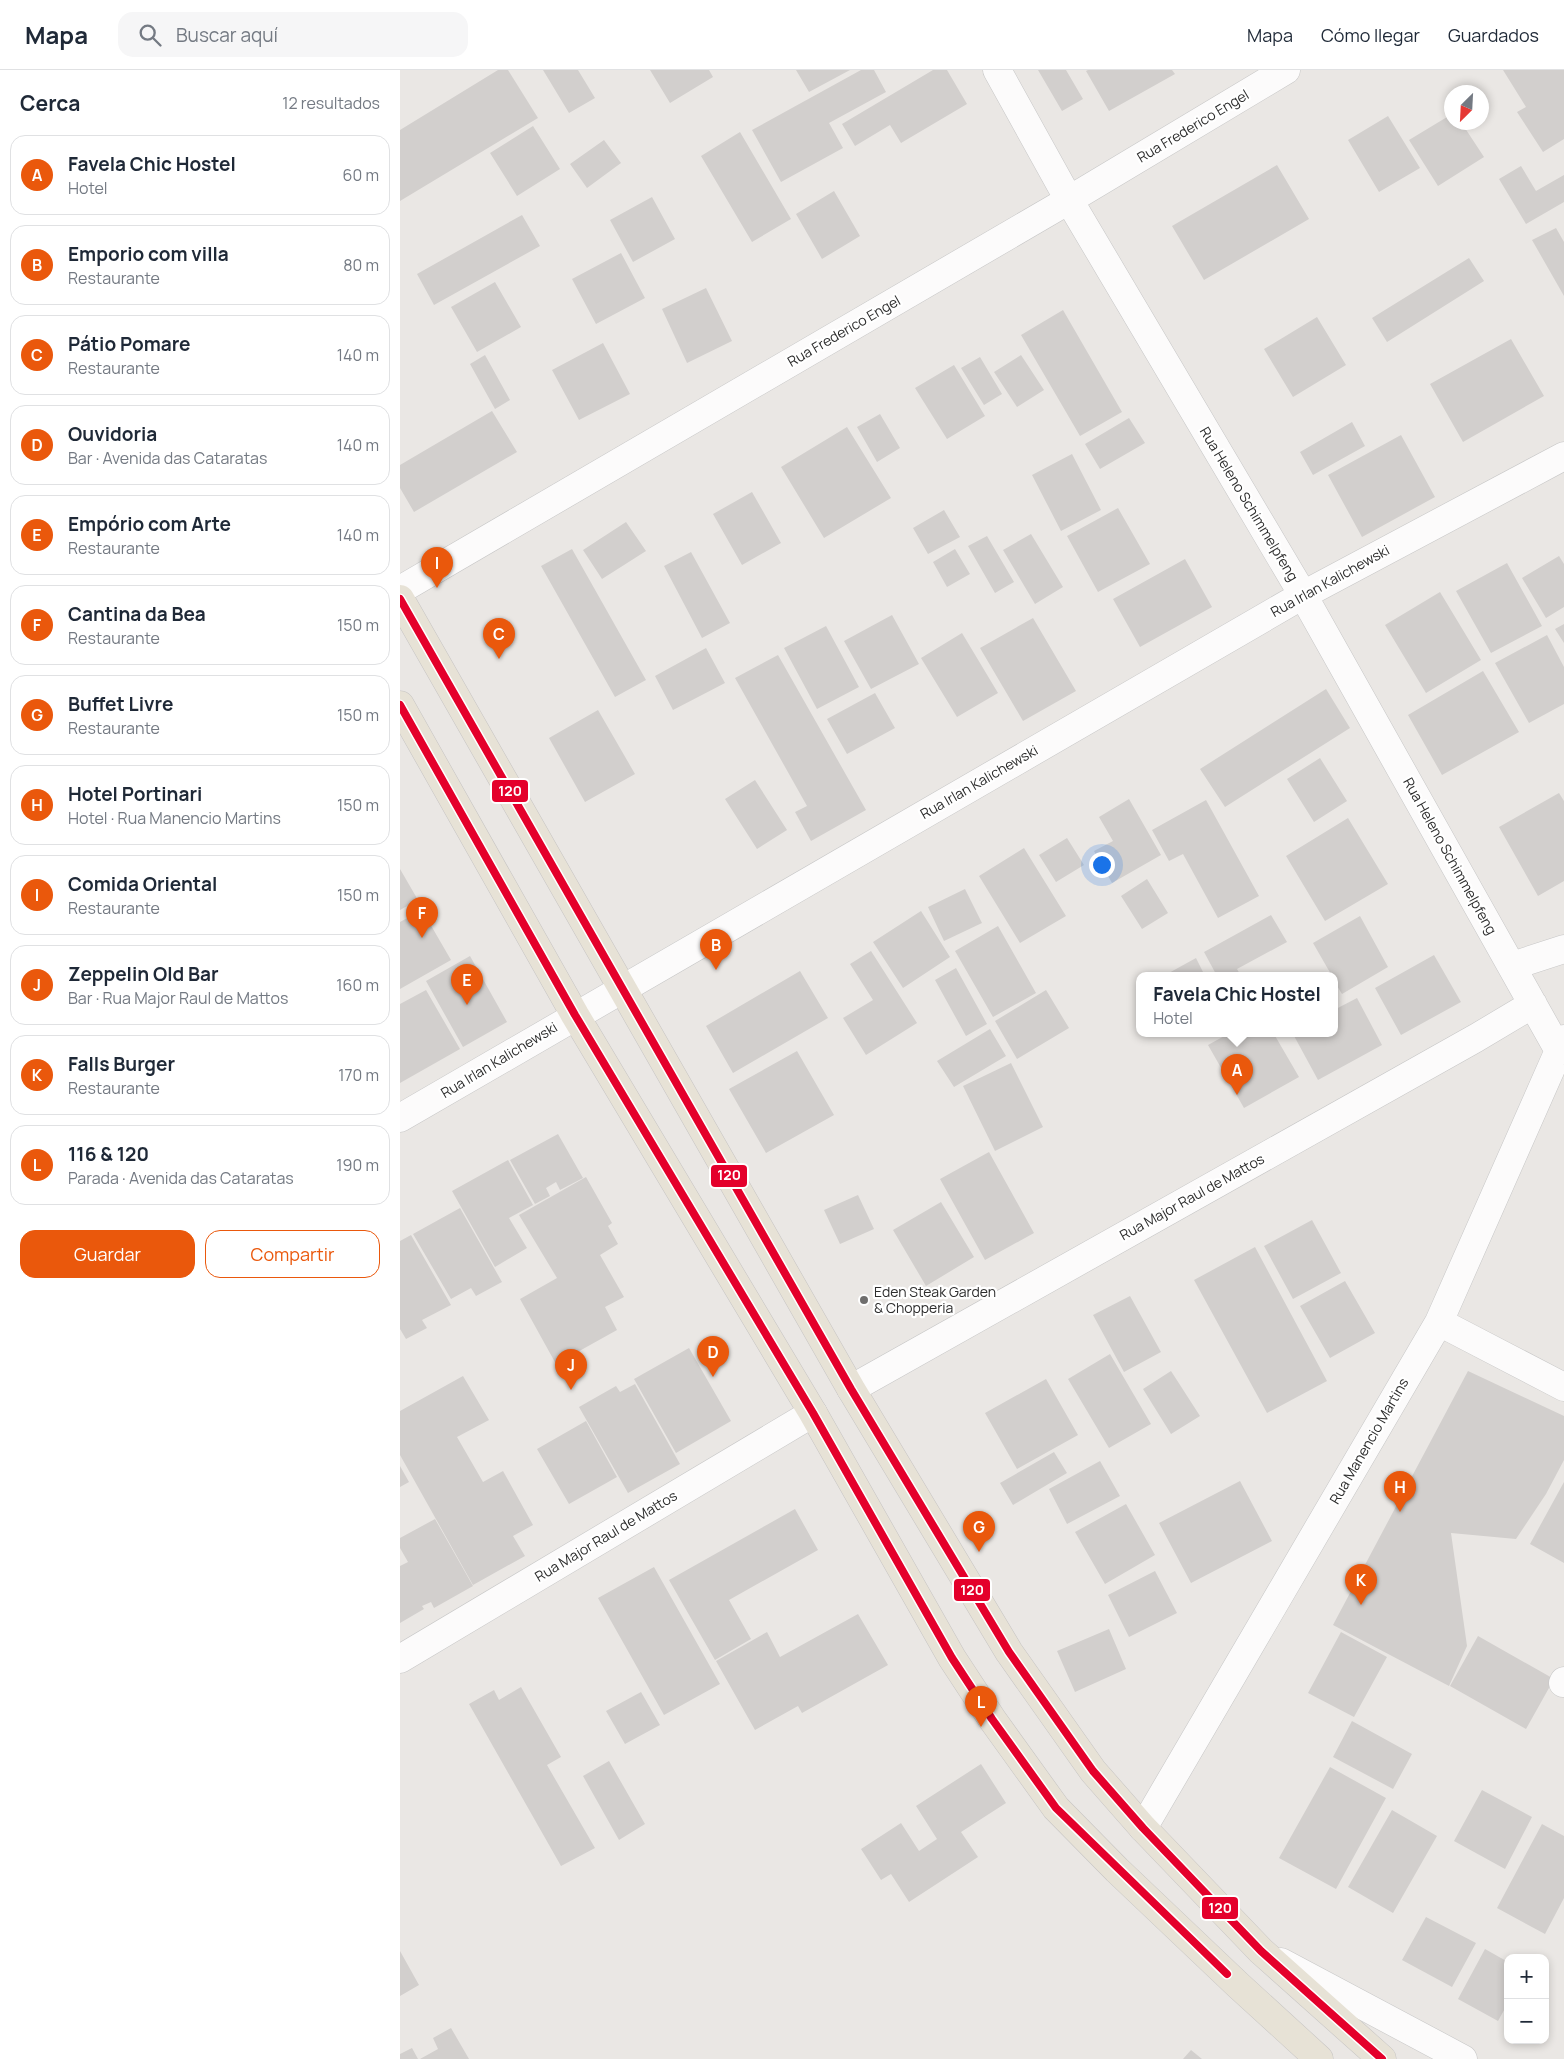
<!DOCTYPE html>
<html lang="es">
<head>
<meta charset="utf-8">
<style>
	:root { --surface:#fff; --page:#f6f6f7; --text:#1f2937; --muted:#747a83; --line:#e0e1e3; --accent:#ea580c }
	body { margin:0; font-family:Manrope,sans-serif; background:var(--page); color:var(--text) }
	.controls { position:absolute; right:15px; bottom:15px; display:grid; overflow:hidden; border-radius:10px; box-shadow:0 2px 8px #0003 }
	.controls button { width:45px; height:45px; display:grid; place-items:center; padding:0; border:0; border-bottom:1px solid var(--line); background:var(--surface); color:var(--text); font:25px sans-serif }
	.compass { position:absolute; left:1044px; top:15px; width:45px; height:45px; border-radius:50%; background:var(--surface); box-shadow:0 2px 8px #0003; rotate:204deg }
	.you { position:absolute; left:701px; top:794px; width:18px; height:18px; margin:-12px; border:4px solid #fff; border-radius:50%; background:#1a73e8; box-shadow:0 0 0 8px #1a73e833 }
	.badge { display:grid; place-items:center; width:32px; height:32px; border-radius:50%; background:var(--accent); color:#fff; font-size:16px; font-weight:700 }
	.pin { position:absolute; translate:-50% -41px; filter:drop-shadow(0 1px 2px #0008) }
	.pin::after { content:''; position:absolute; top:26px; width:18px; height:15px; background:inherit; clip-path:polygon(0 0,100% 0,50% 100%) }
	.popup { position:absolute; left:736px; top:902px; width:202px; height:65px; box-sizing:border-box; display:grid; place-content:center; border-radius:10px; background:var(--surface); filter:drop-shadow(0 1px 4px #0005); font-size:16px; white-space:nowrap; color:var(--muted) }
	.popup b { font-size:19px; color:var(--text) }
	.popup::after { content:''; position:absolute; left:50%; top:100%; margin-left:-10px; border:10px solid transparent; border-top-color:var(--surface) }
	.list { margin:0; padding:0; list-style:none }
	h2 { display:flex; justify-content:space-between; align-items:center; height:65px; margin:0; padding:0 20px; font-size:21px }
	h2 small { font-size:16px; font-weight:400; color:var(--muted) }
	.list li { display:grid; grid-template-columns:32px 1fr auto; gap:15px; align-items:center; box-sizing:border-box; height:80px; margin:0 10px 10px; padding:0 10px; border:1px solid var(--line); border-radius:15px }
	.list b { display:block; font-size:19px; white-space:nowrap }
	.list p { margin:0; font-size:16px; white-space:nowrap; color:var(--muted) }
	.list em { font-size:16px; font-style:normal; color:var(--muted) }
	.actions { display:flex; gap:10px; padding:15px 20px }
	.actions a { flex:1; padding:11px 0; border:1px solid var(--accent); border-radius:15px; text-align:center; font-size:18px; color:var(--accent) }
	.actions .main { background:var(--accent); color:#fff }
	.icon { flex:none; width:28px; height:28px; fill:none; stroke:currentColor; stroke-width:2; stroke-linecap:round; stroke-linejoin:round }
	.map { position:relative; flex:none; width:1164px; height:1989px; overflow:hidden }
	header { display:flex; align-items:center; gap:30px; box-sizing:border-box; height:70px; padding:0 25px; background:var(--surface); border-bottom:1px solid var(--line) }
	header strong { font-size:24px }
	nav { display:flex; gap:28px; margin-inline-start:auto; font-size:18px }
	.search { width:350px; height:45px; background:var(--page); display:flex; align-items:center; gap:12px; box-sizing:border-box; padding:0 18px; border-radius:15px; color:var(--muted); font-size:19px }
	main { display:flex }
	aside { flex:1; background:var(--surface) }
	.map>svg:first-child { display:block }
</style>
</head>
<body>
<header>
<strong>Mapa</strong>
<div class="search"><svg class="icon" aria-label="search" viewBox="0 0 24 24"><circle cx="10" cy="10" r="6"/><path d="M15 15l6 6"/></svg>Buscar aquí</div>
<nav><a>Mapa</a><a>Cómo llegar</a><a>Guardados</a></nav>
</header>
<main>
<aside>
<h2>Cerca<small>12 resultados</small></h2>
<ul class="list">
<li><span class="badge">A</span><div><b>Favela Chic Hostel</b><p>Hotel</p></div><em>60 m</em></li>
<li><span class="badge">B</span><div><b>Emporio com villa</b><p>Restaurante</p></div><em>80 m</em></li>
<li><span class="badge">C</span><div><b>Pátio Pomare</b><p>Restaurante</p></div><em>140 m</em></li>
<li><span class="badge">D</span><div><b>Ouvidoria</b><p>Bar · Avenida das Cataratas</p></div><em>140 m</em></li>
<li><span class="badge">E</span><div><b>Empório com Arte</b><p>Restaurante</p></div><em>140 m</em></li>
<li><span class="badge">F</span><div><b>Cantina da Bea</b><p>Restaurante</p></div><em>150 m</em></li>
<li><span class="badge">G</span><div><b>Buffet Livre</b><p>Restaurante</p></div><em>150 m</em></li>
<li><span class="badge">H</span><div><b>Hotel Portinari</b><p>Hotel · Rua Manencio Martins</p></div><em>150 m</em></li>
<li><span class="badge">I</span><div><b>Comida Oriental</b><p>Restaurante</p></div><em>150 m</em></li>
<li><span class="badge">J</span><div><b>Zeppelin Old Bar</b><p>Bar · Rua Major Raul de Mattos</p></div><em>160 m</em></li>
<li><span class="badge">K</span><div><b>Falls Burger</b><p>Restaurante</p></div><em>170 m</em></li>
<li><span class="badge">L</span><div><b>116 &amp; 120</b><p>Parada · Avenida das Cataratas</p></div><em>190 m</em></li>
</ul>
<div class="actions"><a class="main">Guardar</a><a>Compartir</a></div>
</aside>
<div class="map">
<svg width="1164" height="1989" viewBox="0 0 1164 1989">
	<rect width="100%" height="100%" fill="#eae7e4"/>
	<path fill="#d2cfcd" d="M98 0H108L138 48 0 131V60Z
		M143 0H178L195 28 169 43Z
		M250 0H309L313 7 270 33Z
		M396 0H450L409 22Z
		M461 0H474L486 22 429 53 443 78 381 112 352 60Z
		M533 0H547L567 34 501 73 490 55 455 76 442 54Z
		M638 0H666L683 29 662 41Z
		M688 0H772L775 4 709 41 686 1Z
		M1103 0H1164V69L1143 82 1117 42 1126 37Z
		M1052 44V52H1061L1084 87 1038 116 1009 70Z
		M988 46 1020 98 979 122 948 70Z
		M133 56 160 99 117 126 90 83Z
		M340 62 391 149 352 172 301 86Z
		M204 70 221 93 187 118 170 94Z
		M877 95 909 149 804 210 772 156Z
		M1121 96 1136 121 1164 105V132L1126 154 1099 109Z
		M434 121 460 166 422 189 396 144Z
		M252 127 275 169 233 192 210 150Z
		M122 145 140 176 34 235 17 204Z
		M1156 158 1164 172V226L1132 170Z
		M221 183 245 228 196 254 172 209Z
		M1069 188 1084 211 987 272 972 248Z
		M95 212 121 257 77 282 51 237Z
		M306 218 332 271 287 293 262 239Z
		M663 240 722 342 680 366 621 265Z
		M917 247 946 295 893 327 864 279Z
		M1111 269 1144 326 1063 372 1030 314Z
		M203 273 230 324 179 350 152 300Z
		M85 285 110 330 95 339 70 294Z
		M621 285 644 320 617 337 594 302Z
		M580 287 602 324 584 335 561 298Z
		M554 295 585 346 547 369 515 318Z
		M92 341 117 382 14 442 0 418V395Z
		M480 344 500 378 477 392 457 357Z
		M729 348 745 373 700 399 685 374Z
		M952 352 965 376 913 405 900 382Z
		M447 357 491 428 424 468 381 397Z
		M1001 365 1035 427 962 467 928 405Z
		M672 384 701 440 661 461 632 405Z
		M352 422 381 473 342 495 313 444Z
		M718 438 750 494 698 522 667 466Z
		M544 440 560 467 528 484 513 458Z
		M226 452 246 481 202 509 183 480Z
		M631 464 663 517 635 534 603 480Z
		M587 466 614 512 595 523 568 476Z
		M172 479 246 610 215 627 141 496Z
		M555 479 570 504 547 517 533 492Z
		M291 482 330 553 302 568 264 496Z
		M1159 486 1164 494V537L1146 548 1122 508Z
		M785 489 812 537 740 577 713 529Z
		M1107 493 1142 556 1091 583 1056 521Z
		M1040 522 1081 590 1026 623 985 555Z
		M492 545 519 594 471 619 444 571Z
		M633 548 676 621 623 651 580 578Z
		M1164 554V573L1155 559Z
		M426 556 459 617 417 639 384 578Z
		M562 563 598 623 557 647 521 588Z
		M1147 565 1164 597V634L1129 653 1095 593Z
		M306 578 325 613 273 640 255 606Z
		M378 585 466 740 411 771 395 742 407 736 335 608Z
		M1083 601 1119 662 1042 705 1008 645Z
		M926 619 950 658 825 737 800 699Z
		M475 623 495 658 447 684 427 649Z
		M198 640 235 704 185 732 149 668Z
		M920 688 947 731 914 752 887 709Z
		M355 710 387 760 357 779 325 729Z
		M1159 723 1164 731V811L1138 826 1099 757Z
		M729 729 761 785 712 813 694 781 713 771 699 747Z
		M806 730 859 826 818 848 783 784 769 791 752 760Z
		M948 748 988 814 925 851 886 786Z
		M667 768 684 795 656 812 639 785Z
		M624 778 666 846 620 873 579 806Z
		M0 799 18 830 0 840Z
		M747 809 768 843 742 859 721 826Z
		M565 819 582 853 544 871 528 837Z
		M22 840 51 890 0 919V852Z
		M521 841 550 887 503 918 473 872Z
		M871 845 887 872 837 899 841 906H817L804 882Z
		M960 846 988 897 942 924 934 911V906H932L913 873Z
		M598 856 636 923 593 947 555 881Z
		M471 881 517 953 466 985 443 948 473 930 450 894Z
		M1034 885 1061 932 1001 965 975 918Z
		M70 886 107 952 63 977 26 911Z
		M796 888 805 906H768L767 904Z
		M556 898 587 954 566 966 535 910Z
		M400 901 428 948 333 1003 306 956Z
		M26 920 60 979 0 1013V934Z
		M646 920 669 958 617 989 595 951Z
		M957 928 982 975 918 1010 893 964H934V940Z
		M590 959 606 986 554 1017 537 991Z
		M828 964H874L899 1007 844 1038 808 975Z
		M397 981 434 1045 366 1083 329 1019Z
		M611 993 643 1057 595 1081 563 1016Z
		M158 1064 183 1108 160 1120 156 1112 146 1118 150 1126 135 1134 110 1090Z
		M589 1082 634 1163 585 1190 540 1109Z
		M108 1090 133 1135 109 1148 127 1178 95 1197 52 1121Z
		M186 1107 212 1153 208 1156 218 1174 200 1185 224 1227 205 1237 217 1260 156 1294 120 1229 157 1208 119 1145Z
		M458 1125 474 1159 440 1174 424 1140Z
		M541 1132 574 1187 526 1216 493 1160Z
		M60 1138 102 1212 76 1226 71 1218 51 1229 13 1164Z
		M912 1150 941 1203 893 1229 864 1176Z
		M11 1165 51 1235 22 1250 27 1258 6 1269 0 1259V1171Z
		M855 1177 927 1311 867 1343 794 1210Z
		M945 1211 975 1263 930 1288 900 1236Z
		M730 1226 761 1282 724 1302 693 1245Z
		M289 1278 331 1351 276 1383 234 1309Z
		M710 1284 751 1354 709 1378 668 1309Z
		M771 1301 800 1346 771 1364 743 1319Z
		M1068 1301 1164 1346V1390L1146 1424 1116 1469 1051 1463 1067 1576 1049 1616 933 1555Z
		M63 1306 89 1350 57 1367 83 1412 103 1401 133 1455 113 1466 125 1486 73 1515 0 1385V1341Z
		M646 1309 678 1365 617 1399 585 1343Z
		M235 1314 280 1394 228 1423 179 1337 216 1316 220 1322Z
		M186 1351 217 1407 169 1434 137 1379Z
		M654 1382 667 1403 613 1435 600 1413Z
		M700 1391 720 1426 667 1454 649 1419Z
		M0 1396 9 1412 0 1417Z
		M840 1411 872 1471 791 1513 759 1453Z
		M1164 1412V1493L1130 1474Z
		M726 1434 755 1485 705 1514 675 1462Z
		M395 1439 418 1480 329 1530 351 1569 315 1590 269 1510Z
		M35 1449 73 1516 34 1538 31 1532 22 1536 24 1539 0 1553V1496L8 1492 0 1478V1468Z
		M254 1497 320 1614 264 1645 198 1528Z
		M755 1501 777 1543 729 1567 708 1525Z
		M458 1544 488 1595 402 1643 398 1636 355 1660 316 1591 367 1562 380 1587Z
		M709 1559 726 1599 675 1622 657 1581Z
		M941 1562 987 1587 954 1647 908 1623Z
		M1078 1566 1154 1609 1126 1659 1050 1616Z
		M121 1617 161 1687 147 1695 195 1778 161 1796 69 1634 94 1620 99 1630Z
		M241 1622 260 1655 225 1674 206 1641Z
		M952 1651 1012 1684 993 1719 933 1687Z
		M209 1691 245 1754 219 1770 183 1706Z
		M581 1694 606 1733 561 1762 578 1787 509 1832 491 1804 481 1810 461 1779 501 1753 519 1781 537 1769 516 1736Z
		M930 1697 986 1728 936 1819 879 1788Z
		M1082 1720 1132 1747 1105 1799 1054 1771Z
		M992 1740 1037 1766 993 1843 948 1817Z
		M1142 1754 1164 1766V1828L1145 1864 1097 1838Z
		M1026 1847 1076 1873 1052 1917 1002 1890Z
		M1085 1879 1108 1892V1933L1098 1951 1058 1929Z
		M0 1881 19 1915 0 1926Z
		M51 1958 69 1989H20L38 1979 33 1968Z
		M12 1978 18 1989H0V1984Z
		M791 1980 802 1989H783Z"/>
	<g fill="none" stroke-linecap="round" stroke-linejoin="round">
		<g stroke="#c6c6c6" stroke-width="29">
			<path id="street" d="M597 0 669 130 903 525 1159 981
				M0 520 669 130 886 0
				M1112 896 1164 879
				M0 1048 903 525 1164 386
				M1039 1252 1164 1317
				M451 1319 1076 968 1133 934
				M0 1589 413 1343
				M1163 1613 1164 1611
				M743 1758 1039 1252 1164 969
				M881 1892 1063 1989"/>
		</g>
		<g stroke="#c6c4c3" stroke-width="29">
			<path id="primary" d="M0 529 451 1319 609 1582 693 1701 743 1758 861 1881 982 1989
				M0 635 175 945 413 1343 552 1588 592 1649 656 1738 717 1800 838 1915 919 1989"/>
		</g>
		<use href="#street" stroke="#fcfbfb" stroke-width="28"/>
		<use href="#primary" stroke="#e7e2d6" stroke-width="28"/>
		<g stroke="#fff" stroke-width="11">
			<path id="bus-1" d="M0 529 451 1319 609 1582 693 1701 743 1758 861 1881 982 1989
				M0 635 175 945 413 1343 552 1588 592 1649 656 1738 827 1904"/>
		</g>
		<use href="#bus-1" stroke="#e4002b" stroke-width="8"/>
	</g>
	<circle fill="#6f6e6d" stroke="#fff" stroke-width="2" cx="464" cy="1230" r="5"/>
	<g text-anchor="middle" stroke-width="4.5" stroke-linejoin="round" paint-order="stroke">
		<g font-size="14" fill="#2d2d2d" stroke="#fff">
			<text transform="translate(793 56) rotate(-31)" y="5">Rua Frederico Engel</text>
			<text transform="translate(444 261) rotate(-30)" y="5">Rua Frederico Engel</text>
			<text transform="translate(849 434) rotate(59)" y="5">Rua Heleno Schimmelpfeng</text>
			<text transform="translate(930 511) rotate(-29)" y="5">Rua Irlan Kalichewski</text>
			<text transform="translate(579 712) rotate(-30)" y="5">Rua Irlan Kalichewski</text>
			<text transform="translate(1050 786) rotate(61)" y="5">Rua Heleno Schimmelpfeng</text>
			<text transform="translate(99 990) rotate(-31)" y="5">Rua Irlan Kalichewski</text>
			<text transform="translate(792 1127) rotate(-29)" y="5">Rua Major Raul de Mattos</text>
			<text transform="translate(969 1371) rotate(-60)" y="5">Rua Manencio Martins</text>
			<text transform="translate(206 1466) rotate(-31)" y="5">Rua Major Raul de Mattos</text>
		</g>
		<g font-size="14" fill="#2d2d2d" stroke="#fff" text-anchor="start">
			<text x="474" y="1227">Eden Steak Garden<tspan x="474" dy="16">&amp; Chopperia</tspan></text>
		</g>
	</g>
	<g stroke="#fff" stroke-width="2">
		<rect x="91" y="709" width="38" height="24" rx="5" fill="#e4002b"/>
		<rect x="310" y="1094" width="38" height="24" rx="5" fill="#e4002b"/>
		<rect x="553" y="1508" width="38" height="24" rx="5" fill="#e4002b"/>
		<rect x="801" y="1826" width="38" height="24" rx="5" fill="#e4002b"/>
	</g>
	<g font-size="14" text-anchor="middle" font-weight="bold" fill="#fff">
		<text x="110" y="726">120</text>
		<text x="329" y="1110">120</text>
		<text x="572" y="1525">120</text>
		<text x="820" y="1843">120</text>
	</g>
</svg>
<div class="controls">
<button>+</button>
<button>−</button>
</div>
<svg class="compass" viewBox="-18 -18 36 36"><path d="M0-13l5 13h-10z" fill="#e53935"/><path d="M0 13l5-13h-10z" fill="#747a83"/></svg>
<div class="you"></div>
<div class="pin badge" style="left:837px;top:1025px">A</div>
<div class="popup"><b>Favela Chic Hostel</b>Hotel</div>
<div class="pin badge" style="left:316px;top:900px">B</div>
<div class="pin badge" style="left:99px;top:589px">C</div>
<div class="pin badge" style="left:313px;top:1307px">D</div>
<div class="pin badge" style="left:67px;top:935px">E</div>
<div class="pin badge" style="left:22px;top:868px">F</div>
<div class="pin badge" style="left:579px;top:1482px">G</div>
<div class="pin badge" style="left:1000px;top:1442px">H</div>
<div class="pin badge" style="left:37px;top:518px">I</div>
<div class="pin badge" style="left:171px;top:1320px">J</div>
<div class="pin badge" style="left:961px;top:1535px">K</div>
<div class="pin badge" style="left:581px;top:1657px">L</div>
</div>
</main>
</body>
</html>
